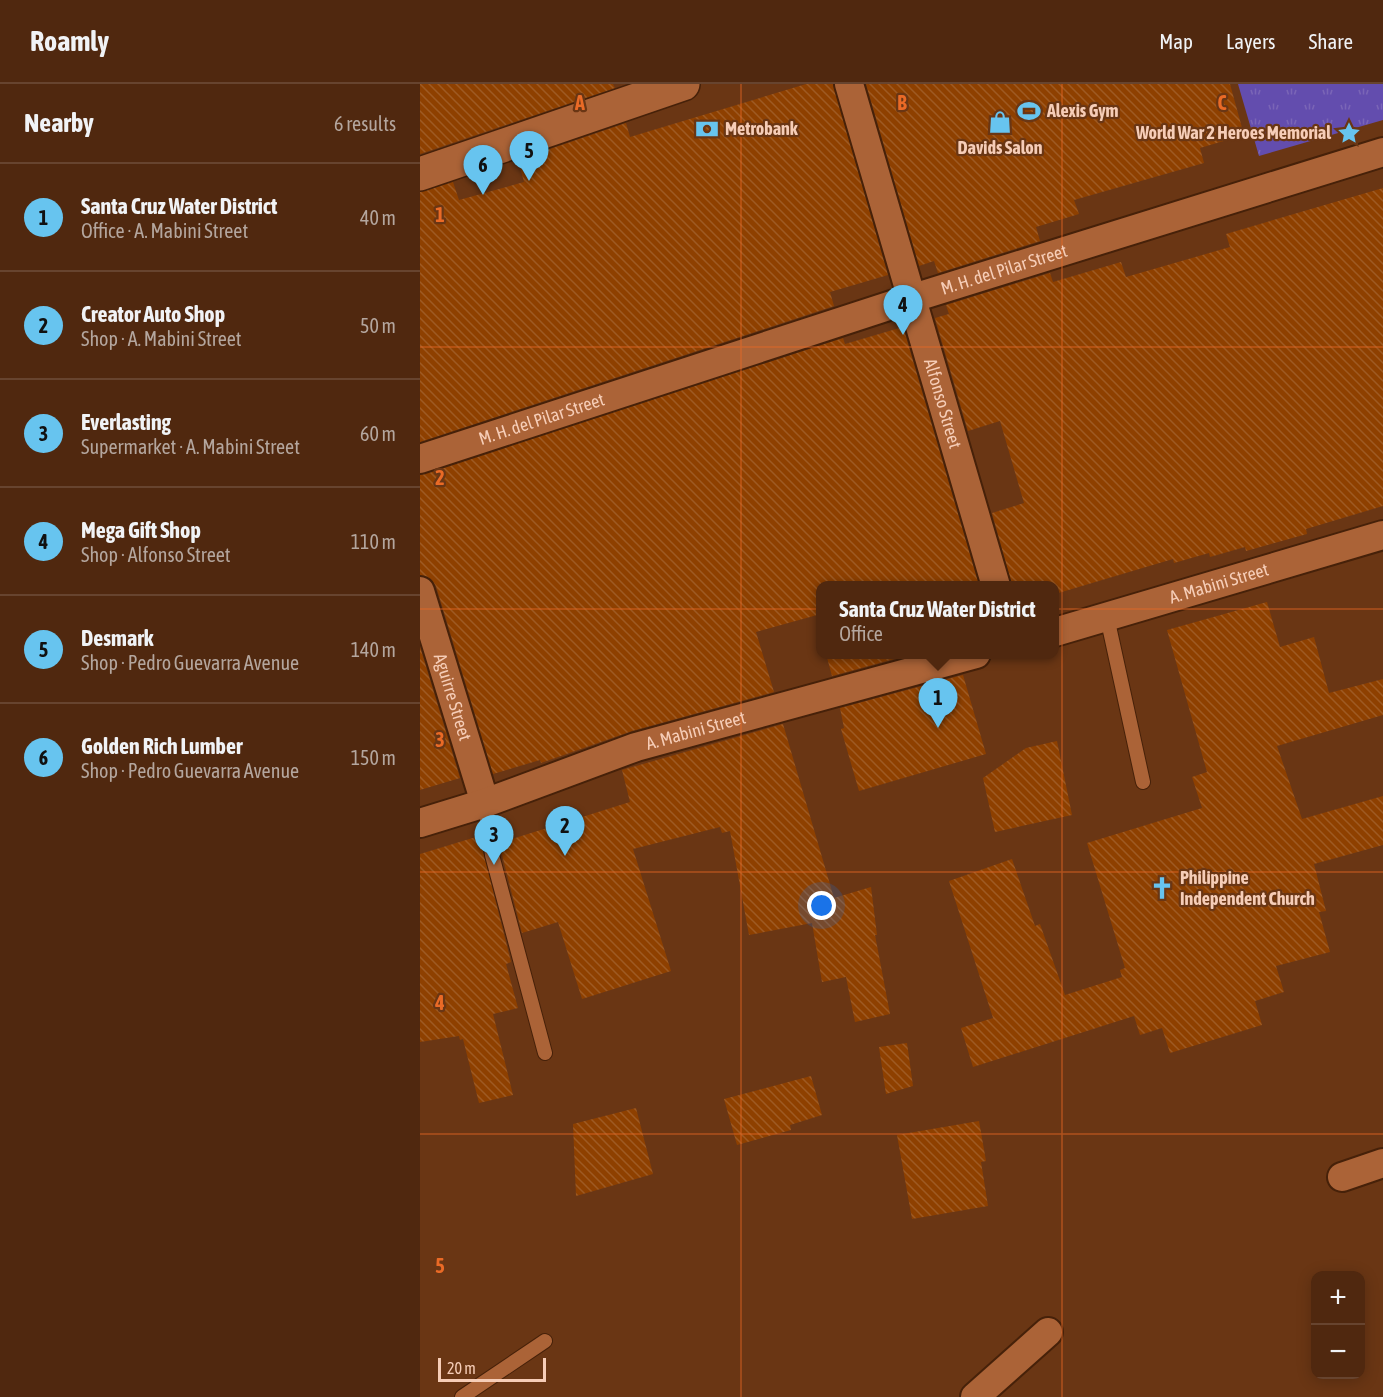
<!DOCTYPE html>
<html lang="en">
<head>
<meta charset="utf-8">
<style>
	:root { --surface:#50280f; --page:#5a341d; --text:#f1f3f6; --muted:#b4a69e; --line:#67442f; --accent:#67c4ef }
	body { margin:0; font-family:"Asap Condensed",sans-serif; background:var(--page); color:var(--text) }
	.controls { position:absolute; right:18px; bottom:18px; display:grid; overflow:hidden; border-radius:12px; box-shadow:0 3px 15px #0003 }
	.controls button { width:54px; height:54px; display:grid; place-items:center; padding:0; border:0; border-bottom:2px solid var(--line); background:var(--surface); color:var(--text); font:30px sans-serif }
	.scale { position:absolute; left:18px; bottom:15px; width:108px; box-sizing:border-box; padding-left:6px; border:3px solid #f6cdb7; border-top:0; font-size:16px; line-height:21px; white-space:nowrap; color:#f6cdb7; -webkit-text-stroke:4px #6a3614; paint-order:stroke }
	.you { position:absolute; left:402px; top:822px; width:21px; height:21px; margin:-15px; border:4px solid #fff; border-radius:50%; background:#1a73e8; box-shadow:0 0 0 9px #1a73e833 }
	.badge { display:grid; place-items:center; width:39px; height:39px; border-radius:50%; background:var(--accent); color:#111; font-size:20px; font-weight:700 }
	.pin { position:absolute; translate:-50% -50px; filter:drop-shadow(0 2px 3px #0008) }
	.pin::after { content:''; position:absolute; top:32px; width:21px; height:18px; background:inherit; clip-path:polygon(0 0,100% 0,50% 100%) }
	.popup { position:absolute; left:396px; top:497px; width:243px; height:78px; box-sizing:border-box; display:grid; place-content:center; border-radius:12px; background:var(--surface); filter:drop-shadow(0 2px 4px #0005); font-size:20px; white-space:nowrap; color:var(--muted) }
	.popup b { font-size:22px; color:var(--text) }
	.popup::after { content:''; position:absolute; left:50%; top:100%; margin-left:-12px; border:12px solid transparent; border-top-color:var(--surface) }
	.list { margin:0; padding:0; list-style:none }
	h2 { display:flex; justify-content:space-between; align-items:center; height:78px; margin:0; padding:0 24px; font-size:26px }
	h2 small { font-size:20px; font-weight:400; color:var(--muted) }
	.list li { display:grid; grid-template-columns:39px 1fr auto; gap:18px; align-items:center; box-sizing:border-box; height:108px; padding:0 24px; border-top:2px solid var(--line) }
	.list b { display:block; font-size:22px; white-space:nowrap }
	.list p { margin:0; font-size:20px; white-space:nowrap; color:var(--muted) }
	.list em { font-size:20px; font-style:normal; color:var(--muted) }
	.map { position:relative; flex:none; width:963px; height:1313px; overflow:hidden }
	header { display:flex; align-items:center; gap:36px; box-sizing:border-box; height:84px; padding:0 30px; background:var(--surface); border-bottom:2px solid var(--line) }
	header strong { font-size:28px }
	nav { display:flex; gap:33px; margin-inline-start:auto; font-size:21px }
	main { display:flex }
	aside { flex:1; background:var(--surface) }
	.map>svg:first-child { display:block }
</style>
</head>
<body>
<header>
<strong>Roamly</strong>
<nav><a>Map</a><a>Layers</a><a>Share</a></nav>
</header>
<main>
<aside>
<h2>Nearby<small>6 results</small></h2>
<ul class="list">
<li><span class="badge">1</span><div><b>Santa Cruz Water District</b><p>Office · A. Mabini Street</p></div><em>40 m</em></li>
<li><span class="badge">2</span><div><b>Creator Auto Shop</b><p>Shop · A. Mabini Street</p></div><em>50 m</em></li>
<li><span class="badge">3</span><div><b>Everlasting</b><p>Supermarket · A. Mabini Street</p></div><em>60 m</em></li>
<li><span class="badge">4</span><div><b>Mega Gift Shop</b><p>Shop · Alfonso Street</p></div><em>110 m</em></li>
<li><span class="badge">5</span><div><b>Desmark</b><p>Shop · Pedro Guevarra Avenue</p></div><em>140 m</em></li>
<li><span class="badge">6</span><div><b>Golden Rich Lumber</b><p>Shop · Pedro Guevarra Avenue</p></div><em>150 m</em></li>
</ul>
</aside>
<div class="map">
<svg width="963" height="1313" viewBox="0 0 963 1313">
	<defs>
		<pattern id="park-tufts" width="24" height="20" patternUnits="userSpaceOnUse" patternTransform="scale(1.5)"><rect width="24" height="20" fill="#634dae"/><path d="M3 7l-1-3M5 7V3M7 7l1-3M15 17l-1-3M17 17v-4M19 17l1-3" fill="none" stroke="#7a65b7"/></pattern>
		<pattern id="building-back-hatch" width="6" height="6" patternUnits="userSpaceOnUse" patternTransform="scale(1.5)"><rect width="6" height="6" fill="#8e4000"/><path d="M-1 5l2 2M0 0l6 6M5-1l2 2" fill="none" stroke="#9e5a23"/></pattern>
	</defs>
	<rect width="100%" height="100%" fill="#6a3614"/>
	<path fill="url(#park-tufts)" d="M818 0H963V36L839 72Z"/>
	<path fill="url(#building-back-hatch)" d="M0 0H193L195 4 0 70Z
		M386 0H413L468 191 410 208 414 222 0 358V108L33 98 39 116 104 98 98 76 206 39 210 53Z
		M446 0H810L824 51 780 64 784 79 654 116 659 130 616 143 620 157 518 189 514 177 499 182Z
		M963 104V422L886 445 887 450 826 467 825 463 790 473 789 469 754 479 753 475 635 510V501H592L572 429 604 419 580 337 548 347 515 234 529 230 526 221 630 189 633 198 701 178 706 193 810 163 806 150Z
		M483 243 559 501H401V530L336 548 354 608 212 647 121 679 120 676 73 690 16 502 11 495 0 491V391L423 254 425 260Z
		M847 518 860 563 894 553 909 609 963 595V631L857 662 882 735 963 712V761L894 780 906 827 899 828 910 868 856 882 864 908 835 917 842 941 750 969 742 944 720 951 714 932 553 983 541 944 573 934 529 797 592 775 615 842 620 840 645 911 702 893 700 886 705 884 667 759 782 724 772 693 787 688 747 546Z
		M0 563 40 694 0 706Z
		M406 570H492L412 592Z
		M543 591 566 670 439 707 421 645 424 644 420 624Z
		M363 640 414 814 451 803 457 851H455L470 930 435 938 426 893 402 898 392 839 329 851 310 747 302 749 300 743 213 765 251 887 162 915 138 838 102 849 79 759 210 718 202 686Z
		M637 657 652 731 575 748 563 694 606 664Z
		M56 753 60 765 62 764 91 878 86 880 98 924 73 930 93 1011 59 1019 43 955 40 956 39 952 0 958V770Z
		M487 959 493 1002 466 1010 459 963Z
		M391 992 402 1031 370 1041 371 1046 317 1061 304 1015Z
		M216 1024 233 1090 156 1112 153 1040Z
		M559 1037 566 1077 561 1078 568 1122 492 1135 477 1051Z"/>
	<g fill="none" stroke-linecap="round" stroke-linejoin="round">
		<g stroke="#462109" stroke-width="16">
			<path id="service" d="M687 533 723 698
				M65 719 72 771 125 969
				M42 1313 125 1257"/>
		</g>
		<g stroke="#462109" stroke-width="32">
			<g id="minor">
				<path id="s1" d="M429 0 576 502"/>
				<path id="s2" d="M0 375 490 215 963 68"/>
				<path id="s3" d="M0 507 65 719"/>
				<path id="s4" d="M635 548 963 451"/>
				<path id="s5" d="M0 739 65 719 216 663 556 570"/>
				<path d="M922 1093 963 1079"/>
				<path d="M555 1313 628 1248"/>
			</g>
		</g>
		<g stroke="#462109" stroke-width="36">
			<path id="secondary" d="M0 90 263 0"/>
		</g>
		<use href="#service" stroke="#ab6337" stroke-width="14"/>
		<use href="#minor" stroke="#ab6337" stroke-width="28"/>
		<use href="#secondary" stroke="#ab6337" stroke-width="33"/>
	</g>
	<path fill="none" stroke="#ea6a26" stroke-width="1.5" stroke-opacity="0.55" d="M321 0V1313M642 0V1313M0 263H963M0 525H963M0 788H963M0 1050H963"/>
	<defs>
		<g id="stadium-bare" transform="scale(1.8)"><path d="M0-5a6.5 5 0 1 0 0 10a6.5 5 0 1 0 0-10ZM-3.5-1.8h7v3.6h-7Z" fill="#67c4ef" stroke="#6a3614" stroke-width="2.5" paint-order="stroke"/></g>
		<g id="shop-bare" transform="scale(1.8)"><path d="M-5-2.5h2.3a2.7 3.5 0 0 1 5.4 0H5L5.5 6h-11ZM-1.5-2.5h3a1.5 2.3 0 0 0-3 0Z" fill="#67c4ef" stroke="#6a3614" stroke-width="2.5" paint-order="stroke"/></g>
		<g id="bank-bare" transform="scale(1.8)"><path d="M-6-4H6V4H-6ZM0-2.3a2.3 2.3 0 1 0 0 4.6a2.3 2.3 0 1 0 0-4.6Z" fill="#67c4ef" stroke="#6a3614" stroke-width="2.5" paint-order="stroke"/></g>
		<g id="sight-bare" transform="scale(1.8)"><path d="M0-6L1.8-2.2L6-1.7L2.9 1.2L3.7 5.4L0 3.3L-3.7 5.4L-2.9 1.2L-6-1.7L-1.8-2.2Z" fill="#67c4ef" stroke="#6a3614" stroke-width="2.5" paint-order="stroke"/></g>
		<g id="church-bare" transform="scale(1.8)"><path d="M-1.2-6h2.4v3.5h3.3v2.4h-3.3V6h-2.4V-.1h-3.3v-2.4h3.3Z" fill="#67c4ef" stroke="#6a3614" stroke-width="2.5" paint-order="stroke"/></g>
	</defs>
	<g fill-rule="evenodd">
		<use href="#stadium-bare" x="609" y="27"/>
		<use href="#shop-bare" x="580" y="38"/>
		<use href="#bank-bare" x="287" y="45"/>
		<use href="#sight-bare" x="929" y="49"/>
		<use href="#church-bare" x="742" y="804"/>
	</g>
	<g text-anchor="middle" stroke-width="4.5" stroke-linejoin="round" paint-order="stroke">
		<g font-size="18" font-weight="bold" fill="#f6cdb7" stroke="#6a3614" text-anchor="start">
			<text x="627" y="33">Alexis Gym</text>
			<text x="305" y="51">Metrobank</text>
			<text x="911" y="55" text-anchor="end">World War 2 Heroes Memorial</text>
			<text x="580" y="70" text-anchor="middle">Davids Salon</text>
			<text x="760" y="800">Philippine<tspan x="760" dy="21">Independent Church</tspan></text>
		</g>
		<g font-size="18" fill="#f6cdb7" stroke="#6a3614">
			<text dy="6" stroke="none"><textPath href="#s2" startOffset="614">M. H. del Pilar Street</textPath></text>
			<text dy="6" stroke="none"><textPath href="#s1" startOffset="333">Alfonso Street</textPath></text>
			<text dy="6" stroke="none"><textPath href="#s2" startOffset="128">M. H. del Pilar Street</textPath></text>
			<text dy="6" stroke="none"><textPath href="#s4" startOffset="171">A. Mabini Street</textPath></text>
			<text dy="6" stroke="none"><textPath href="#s3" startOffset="111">Aguirre Street</textPath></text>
			<text dy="6" stroke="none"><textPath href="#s5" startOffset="291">A. Mabini Street</textPath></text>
		</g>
	</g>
	<g font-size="20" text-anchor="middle" font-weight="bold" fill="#ea6a26" stroke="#6a3614" stroke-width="4.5" stroke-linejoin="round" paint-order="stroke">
		<text x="160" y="26">A</text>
		<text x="482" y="26">B</text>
		<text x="802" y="26">C</text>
		<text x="20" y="138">1</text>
		<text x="20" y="401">2</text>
		<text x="20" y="663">3</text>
		<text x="20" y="926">4</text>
		<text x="20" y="1189">5</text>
	</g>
</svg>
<div class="controls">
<button>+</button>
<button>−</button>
</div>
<div class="scale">20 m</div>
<div class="you"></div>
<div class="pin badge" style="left:518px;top:644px">1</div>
<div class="popup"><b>Santa Cruz Water District</b>Office</div>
<div class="pin badge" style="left:145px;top:772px">2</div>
<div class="pin badge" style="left:74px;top:781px">3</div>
<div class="pin badge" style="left:483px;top:251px">4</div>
<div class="pin badge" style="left:109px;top:97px">5</div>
<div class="pin badge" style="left:63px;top:111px">6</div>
</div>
</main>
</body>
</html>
